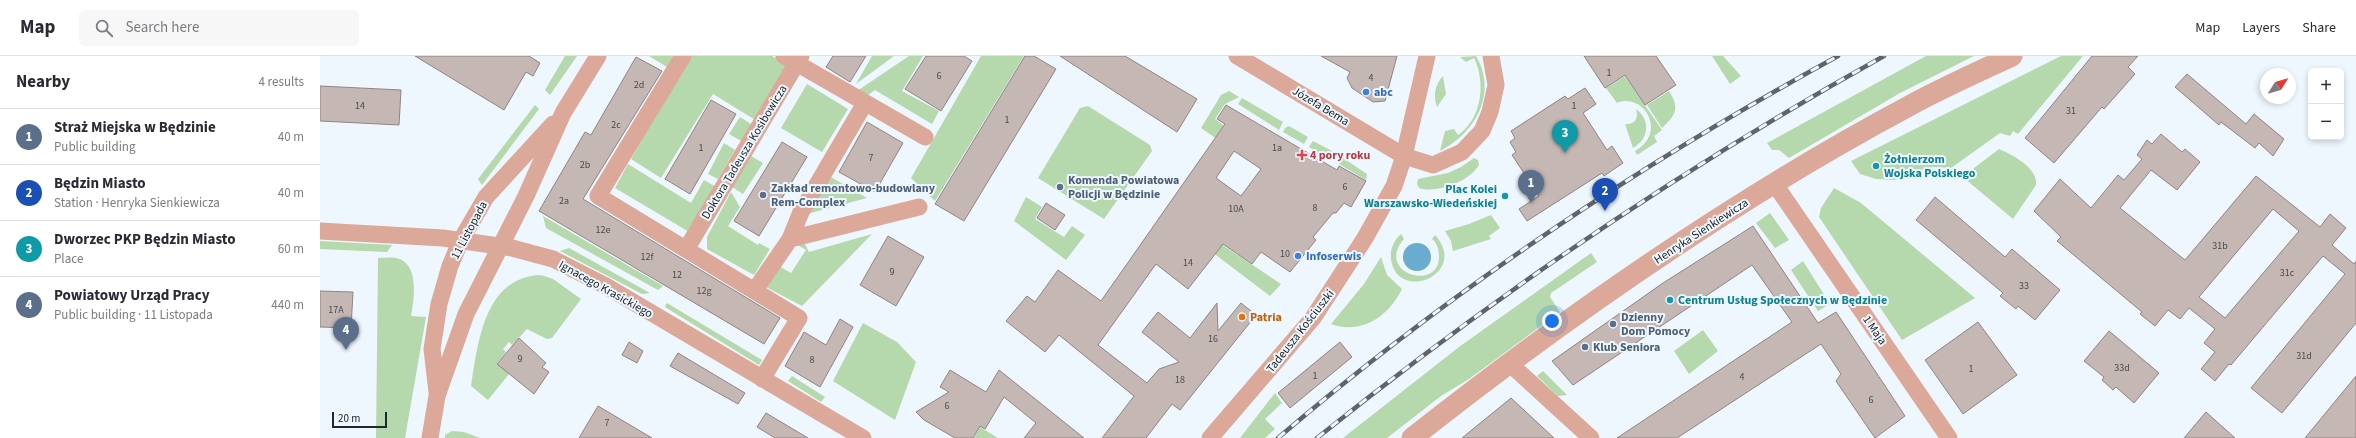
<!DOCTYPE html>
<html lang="en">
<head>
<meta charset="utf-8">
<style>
	:root { --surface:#fff; --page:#f7f7f7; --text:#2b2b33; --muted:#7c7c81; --line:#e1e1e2; --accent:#6a63dd }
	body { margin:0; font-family:"Source Sans 3",sans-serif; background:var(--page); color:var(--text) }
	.controls { position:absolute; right:12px; top:12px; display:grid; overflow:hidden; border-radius:6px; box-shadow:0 2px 6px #0003 }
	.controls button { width:36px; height:36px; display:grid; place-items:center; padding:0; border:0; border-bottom:1px solid var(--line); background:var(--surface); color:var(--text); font:20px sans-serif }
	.compass { position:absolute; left:1940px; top:12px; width:36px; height:36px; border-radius:50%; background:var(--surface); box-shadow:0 2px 6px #0003; rotate:53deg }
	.scale { position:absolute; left:12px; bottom:10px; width:55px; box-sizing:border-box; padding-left:4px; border:2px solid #23272a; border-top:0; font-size:11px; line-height:14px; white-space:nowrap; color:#23272a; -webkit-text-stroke:3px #eef6fe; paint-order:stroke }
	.you { position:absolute; left:1232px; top:265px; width:14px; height:14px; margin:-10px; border:3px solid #fff; border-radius:50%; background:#1a73e8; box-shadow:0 0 0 6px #1a73e833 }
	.badge { display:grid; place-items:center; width:26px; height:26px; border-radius:50%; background:var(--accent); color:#fff; font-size:13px; font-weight:700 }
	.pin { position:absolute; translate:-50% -33px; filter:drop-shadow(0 1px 2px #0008) }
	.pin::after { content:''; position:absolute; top:21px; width:14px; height:12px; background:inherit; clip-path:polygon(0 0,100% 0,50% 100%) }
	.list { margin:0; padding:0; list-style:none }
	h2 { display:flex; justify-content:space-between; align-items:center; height:52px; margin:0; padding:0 16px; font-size:17px }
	h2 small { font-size:13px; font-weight:400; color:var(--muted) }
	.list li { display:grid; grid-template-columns:26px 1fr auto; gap:12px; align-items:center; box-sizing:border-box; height:56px; padding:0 16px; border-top:1px solid var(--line) }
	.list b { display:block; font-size:15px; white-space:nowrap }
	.list p { margin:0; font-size:13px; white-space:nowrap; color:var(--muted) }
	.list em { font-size:13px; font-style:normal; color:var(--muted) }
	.icon { flex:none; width:22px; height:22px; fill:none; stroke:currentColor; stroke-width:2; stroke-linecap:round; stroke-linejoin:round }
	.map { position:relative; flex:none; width:2036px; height:382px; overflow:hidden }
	header { display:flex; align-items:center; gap:24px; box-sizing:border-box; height:56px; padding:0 20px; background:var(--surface); border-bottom:1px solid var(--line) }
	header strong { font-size:19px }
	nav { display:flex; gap:22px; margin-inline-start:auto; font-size:14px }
	.search { width:280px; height:36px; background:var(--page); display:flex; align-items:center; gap:10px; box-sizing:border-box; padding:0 14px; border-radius:6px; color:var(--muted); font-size:15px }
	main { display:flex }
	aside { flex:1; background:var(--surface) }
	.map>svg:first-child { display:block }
</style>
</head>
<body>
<header>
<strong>Map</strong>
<div class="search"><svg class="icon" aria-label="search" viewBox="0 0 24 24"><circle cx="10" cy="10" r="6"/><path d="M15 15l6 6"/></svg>Search here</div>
<nav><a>Map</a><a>Layers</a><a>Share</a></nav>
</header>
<main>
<aside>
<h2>Nearby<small>4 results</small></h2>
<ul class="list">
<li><span class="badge" style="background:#5c6f8a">1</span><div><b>Straż Miejska w Będzinie</b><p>Public building</p></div><em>40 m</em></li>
<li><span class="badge" style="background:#1a4fb4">2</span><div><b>Będzin Miasto</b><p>Station · Henryka Sienkiewicza</p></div><em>40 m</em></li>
<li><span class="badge" style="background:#0f9aa8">3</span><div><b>Dworzec PKP Będzin Miasto</b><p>Place</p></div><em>60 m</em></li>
<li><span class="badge" style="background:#5c6f8a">4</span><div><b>Powiatowy Urząd Pracy</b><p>Public building · 11 Listopada</p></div><em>440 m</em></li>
</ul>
</aside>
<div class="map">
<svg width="2036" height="382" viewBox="0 0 2036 382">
	<rect width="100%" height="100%" fill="#eef6fe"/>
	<path fill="#b6d8ad" d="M245 0H257L230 39 225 34Z
		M329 0H353L347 11Z
		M370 0H452L468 9 437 65 393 38 341 122 311 103Z
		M552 0H574L536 28Z
		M589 0H603L582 35 619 55 612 68 555 34 544 42 534 37Z
		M661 0H704L615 145 591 122Z
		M1156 0C1178 38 1155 77 1120 95L1125 75 1134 73 1138 79C1162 63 1166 26 1154 2L1146 6 1140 1Z
		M1392 0H1403L1421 20 1410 28Z
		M1606 0H1654L1580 37 1469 102 1459 94H1452L1447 87Z
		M1741 0H1763L1698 78 1693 75 1690 80 1680 77 1631 112 1613 111 1591 116 1575 124 1556 123 1540 118 1531 105Z
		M1123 20 1126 38 1117 51C1113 39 1115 29 1123 20Z
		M1305 20 1342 74 1334 80 1337 86 1317 99 1315 95C1349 75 1322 36 1297 47L1286 32Z
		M487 28 528 53 502 96 461 72Z
		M909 35 919 41 905 48 895 63 916 79 907 90 881 72 901 39Z
		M1349 35C1360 52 1356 59 1342 72L1327 49Z
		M922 42 963 66 959 74 918 48Z
		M215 49 219 53 162 129 158 123Z
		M768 50 830 89 832 95 784 163 718 122 760 52Z
		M1316 53C1331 64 1329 83 1313 92L1305 68C1315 69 1319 62 1316 53Z
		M420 61 434 70 423 86 409 78Z
		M969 70 988 81 984 88 963 76 965 72Z
		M993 85 1016 97 1011 105 989 91Z
		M404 87 415 94 398 123 388 118Z
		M1679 93C1693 99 1718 112 1716 129L1693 163 1644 122 1645 119Z
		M431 100 443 107 423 138 412 131Z
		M1023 102 1047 118 1046 124 1019 108Z
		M1154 102 1158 104 1159 109C1150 125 1117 138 1099 132L1097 128 1098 123 1128 117 1141 111Z
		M308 108 371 147 384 124 396 131 371 177 295 132Z
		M511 121 547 142 487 158Z
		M1514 132 1541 147 1655 242 1582 284 1499 161 1501 152Z
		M411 136 420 151 408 170 438 189 439 187 450 193 434 219 387 193V181Z
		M706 141 722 151 715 163 744 181 752 170 765 179 746 204 694 165Z
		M1450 157 1469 184 1455 192 1436 167Z
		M1171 159 1180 172 1169 180 1171 183 1133 195 1131 185 1125 175 1149 168Z
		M223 160 343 230 338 234 226 172Z
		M868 166 961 228 950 240 863 174Z
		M552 178 482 250 444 230 457 209 471 217 486 194 476 188 482 182 489 196Z
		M1081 178 1084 183C1054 217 1120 237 1119 200 1119 193 1117 187 1112 183L1115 179C1150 218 1077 248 1071 203 1070 194 1073 185 1081 178Z
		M0 185 72 189 67 196 0 193Z
		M249 192 330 237 322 238 240 195Z
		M1271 197 1277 206 1231 237 1230 241 1240 256 1149 323 1121 340 1067 382H1023L1139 291Z
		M1061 201 1067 219 1082 233C1069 260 1042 279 1011 268L1044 228Z
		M58 202C64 202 71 201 76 202 100 207 94 244 91 260L106 261 85 382H56Z
		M1483 205 1510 248 1498 255 1471 214Z
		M221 219 233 223 261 243 232 282 227 283 207 273 192 289 189 286 183 293 186 296 177 307 189 318 168 344 151 330C158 287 164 221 221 219Z
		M347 247 442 304 439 309 345 251Z
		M543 267 577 286 596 306 575 364 513 325Z
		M1383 274 1398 295 1369 318 1354 295Z
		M1223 315 1247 339 1238 340 1217 320Z
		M472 320 505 341 501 346 468 325Z
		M955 337 962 347 945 363 955 373 945 382H920Z
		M660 371 678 382H654Z
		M132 375 144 376 160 382H125V379Z"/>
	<path fill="#6aaccf" d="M1083 201a14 14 0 1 1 28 0a14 14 0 1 1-28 0Z"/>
	<path fill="#c5b7b4" stroke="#918482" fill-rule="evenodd" d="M95 0H209L220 7 213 20 206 16 184 54Z
		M513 0H546L530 26 506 11Z
		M606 0H644L652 5 621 55 585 33Z
		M705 0H714L736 13 644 165 615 148Z
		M740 0H805L877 43 857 76Z
		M1001 0H1077L1065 45 1053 46 1032 32 1027 22 1030 16Z
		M1264 0H1336L1356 29 1325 49 1305 19 1285 32Z
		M1772 0H1818L1808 11 1815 18 1784 53 1782 51 1734 107 1705 82Z
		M316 1 342 15 263 143 460 262 444 288 219 155 265 76 271 79Z
		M1867 18 1926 68 1934 58 1964 83 1953 100 1939 87 1935 92 1901 66 1899 69 1855 31Z
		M0 30 81 34 79 69 0 65Z
		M1265 32 1276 48 1263 57 1287 94 1292 90 1303 107 1284 120 1282 117 1207 165 1199 153 1219 140 1192 99 1196 96 1190 86 1195 82 1191 75 1245 40 1248 43Z
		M391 44 416 58 370 138 345 123Z
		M906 49 1017 114 1019 110 1046 125 1031 151 1024 147 1016 157H1013L993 181 996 184 970 216 941 196 932 208 903 188 868 233 836 208 778 289 827 327 839 313 859 306 822 276 838 256 870 282 897 247 898 275 921 247 936 259 860 354 852 348 826 382H782L814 340 739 279 725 296 686 265 707 240 715 246 738 214 781 245 905 68 897 63ZM914 95 941 113 921 140 896 122Z
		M547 66 583 87 555 136 519 116Z
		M1841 78 1862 96 1865 93 1880 106 1857 134 1831 114 1800 152 1865 204 1936 120 2000 171 2010 158 2026 172 2012 189 2034 208 2036 205V267L1962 357 1931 332 2025 218 2003 200 1911 309 1909 308 1895 325 1881 313 1895 296 1884 287 1895 273 1869 252 1860 263 1848 254 1835 270 1820 258 1822 256 1737 185 1741 181 1714 155 1740 123 1771 152 1798 119 1804 124 1822 103 1817 99 1827 84 1832 88ZM1953 153 1979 175 1905 262 1879 241Z
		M462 86 487 101 439 180 414 165Z
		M1615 141 1685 201 1692 193 1740 234 1715 264 1698 250 1696 253 1680 240 1683 237 1596 164Z
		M726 147 745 159 735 174 717 162Z
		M1433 170 1498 267 1516 256 1585 360 1555 382 1516 325 1521 318 1501 288 1357 382H1297L1472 266 1432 209 1253 329 1232 305 1343 227Z
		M568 180 604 201 576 250 540 229Z
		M0 235 33 236 31 272 0 271Z
		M520 263 533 271 500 331 465 310 484 276 506 289Z
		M1658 266 1697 319 1643 358 1605 304Z
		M1789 275 1839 317 1814 347 1796 331 1793 334 1782 324 1784 321 1764 305Z
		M199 282 226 307 222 311 229 316 214 338 177 308Z
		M309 286 323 295 317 307 302 299Z
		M1020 286 1032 301 970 352 958 337Z
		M358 297 425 337 418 348 350 310Z
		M630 314 666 336 679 314 764 382H704L716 367 684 341 665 373 660 370 653 382H635L604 364 596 356 629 336 620 331Z
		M2036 320V382H1985Z
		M1191 342 1234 382H1142Z
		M278 350 332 382H259Z
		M1886 356 1915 382H1864Z
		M446 357 488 382H455L437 371Z"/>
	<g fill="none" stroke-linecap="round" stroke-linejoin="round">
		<path stroke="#dca899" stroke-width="17" d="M363 0 278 140 479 262 442 323
			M464 0 605 81
			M917 0 1084 100 1113 109 1142 96 1162 75 1170 56 1176 29 1171 0
			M1454 127 1629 382
			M0 175 123 182 192 192 233 203 286 230 543 382
			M470 183 481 156 545 47
			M367 192 481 0
			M435 234 470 183 599 151
			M1189 307 1271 382
			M117 336 112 293 119 248 130 210 141 184 166 141 233 68
			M110 382 117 340 146 258 206 140 243 57 278 0
			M890 382 993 262 1045 182 1074 130 1084 100 1107 0"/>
		<path stroke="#dca899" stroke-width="21" d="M1092 382C1248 259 1413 144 1589 50 1622 32 1658 16 1692 0"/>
		<g stroke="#5f6468" stroke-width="4.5">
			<path id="rail" d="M958 382C1131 234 1319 109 1518 0
				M997 382C1175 239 1364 111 1564 0"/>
		</g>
		<use href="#rail" stroke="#eef6fe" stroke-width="3" stroke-dasharray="9" stroke-linecap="butt"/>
	</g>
	<g fill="#3f7fe0" stroke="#eef6fe" stroke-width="1.5">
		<circle cx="1046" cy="36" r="4"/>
		<circle cx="978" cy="200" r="4"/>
	</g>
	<path fill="#e0444e" stroke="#eef6fe" stroke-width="1.5" d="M980 93h4v4h4v4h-4v4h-4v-4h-4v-4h4z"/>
	<g fill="#0f9aa8" stroke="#eef6fe" stroke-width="1.5">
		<circle cx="1556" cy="110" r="4"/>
		<circle cx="1185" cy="140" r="4"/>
		<circle cx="1350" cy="244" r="4"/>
	</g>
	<g fill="#5c6f8a" stroke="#eef6fe" stroke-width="1.5">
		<circle cx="740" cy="131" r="4"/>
		<circle cx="443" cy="139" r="4"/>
		<circle cx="1293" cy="268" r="4"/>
		<circle cx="1265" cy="291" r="4"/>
	</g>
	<circle fill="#e8710a" stroke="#eef6fe" stroke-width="1.5" cx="922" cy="261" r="4"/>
	<g text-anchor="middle" stroke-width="4" stroke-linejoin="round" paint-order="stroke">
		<g font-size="10" fill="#4c4b4c">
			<text x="1289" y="20">1</text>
			<text x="619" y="23">6</text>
			<text x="1051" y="25">4</text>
			<text x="319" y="32">2d</text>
			<text x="40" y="53">14</text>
			<text x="1254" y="53">1</text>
			<text x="1751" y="58">31</text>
			<text x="687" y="67">1</text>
			<text x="296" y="72">2c</text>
			<text x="381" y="95">1</text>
			<text x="957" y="95">1a</text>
			<text x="551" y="105">7</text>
			<text x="265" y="112">2b</text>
			<text x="1025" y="134">6</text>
			<text x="244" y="148">2a</text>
			<text x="995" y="155">8</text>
			<text x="916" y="156">10A</text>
			<text x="283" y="177">12e</text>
			<text x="1900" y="193">31b</text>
			<text x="965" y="201">10</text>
			<text x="327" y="204">12f</text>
			<text x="868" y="210">14</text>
			<text x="572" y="219">9</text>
			<text x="1967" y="220">31c</text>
			<text x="357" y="222">12</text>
			<text x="1704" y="233">33</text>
			<text x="384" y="238">12g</text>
			<text x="16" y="257">17A</text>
			<text x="893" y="286">16</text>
			<text x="1984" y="303">31d</text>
			<text x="200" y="306">9</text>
			<text x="492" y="307">8</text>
			<text x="1802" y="315">33d</text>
			<text x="1651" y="316">1</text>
			<text x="995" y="323">1</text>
			<text x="1422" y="324">4</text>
			<text x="860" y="327">18</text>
			<text x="1551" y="347">6</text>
			<text x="627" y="353">6</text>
			<text x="287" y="370">7</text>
		</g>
		<g font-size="12" font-weight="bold" fill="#366cbe" stroke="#eef6fe" text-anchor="start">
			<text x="1054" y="40">abc</text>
			<text x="986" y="204">Infoserwis</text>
		</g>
		<g font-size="12" fill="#23272a" stroke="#eef6fe">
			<text transform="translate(1001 50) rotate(31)" y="4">Józefa Bema</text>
			<text transform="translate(424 96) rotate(-59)" y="4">Doktora Tadeusza Kosibowicza</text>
			<text transform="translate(149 174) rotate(-62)" y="4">11 Listopada</text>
			<text transform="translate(1381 175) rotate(-33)" y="4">Henryka Sienkiewicza</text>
			<text transform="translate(286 233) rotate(29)" y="4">Ignacego Krasickiego</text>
			<text transform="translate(1555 274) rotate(55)" y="4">1 Maja</text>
			<text transform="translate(980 275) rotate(-52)" y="4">Tadeusza Kościuszki</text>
		</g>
		<g font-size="12" font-weight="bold" fill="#be3a42" stroke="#eef6fe" text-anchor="start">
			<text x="990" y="103">4 pory roku</text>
		</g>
		<g font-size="12" font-weight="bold" fill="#0d838f" stroke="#eef6fe" text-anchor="start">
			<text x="1564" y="107">Żołnierzom<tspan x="1564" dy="14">Wojska Polskiego</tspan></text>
			<text x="1177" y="137" text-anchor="end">Plac Kolei<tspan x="1177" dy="14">Warszawsko-Wiedeńskiej</tspan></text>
			<text x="1358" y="248">Centrum Usług Społecznych w Będzinie</text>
		</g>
		<g font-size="12" font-weight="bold" fill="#4e5e75" stroke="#eef6fe" text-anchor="start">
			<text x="748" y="128">Komenda Powiatowa<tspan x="748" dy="14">Policji w Będzinie</tspan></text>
			<text x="451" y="136">Zakład remontowo-budowlany<tspan x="451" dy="14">Rem-Complex</tspan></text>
			<text x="1301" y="265">Dzienny<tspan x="1301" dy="14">Dom Pomocy</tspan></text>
			<text x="1273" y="295">Klub Seniora</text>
		</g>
		<g font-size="12" font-weight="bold" fill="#c56008" stroke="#eef6fe" text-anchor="start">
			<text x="930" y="265">Patria</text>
		</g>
	</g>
</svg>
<div class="controls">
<button>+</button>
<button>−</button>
</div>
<svg class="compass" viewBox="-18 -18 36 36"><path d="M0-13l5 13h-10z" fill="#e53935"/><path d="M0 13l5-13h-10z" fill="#7c7c81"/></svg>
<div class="scale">20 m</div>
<div class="you"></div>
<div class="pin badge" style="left:1211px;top:147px;background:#5c6f8a">1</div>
<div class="pin badge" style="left:1285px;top:155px;background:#1a4fb4">2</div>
<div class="pin badge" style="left:1245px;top:97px;background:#0f9aa8">3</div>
<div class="pin badge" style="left:26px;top:294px;background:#5c6f8a">4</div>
</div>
</main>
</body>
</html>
